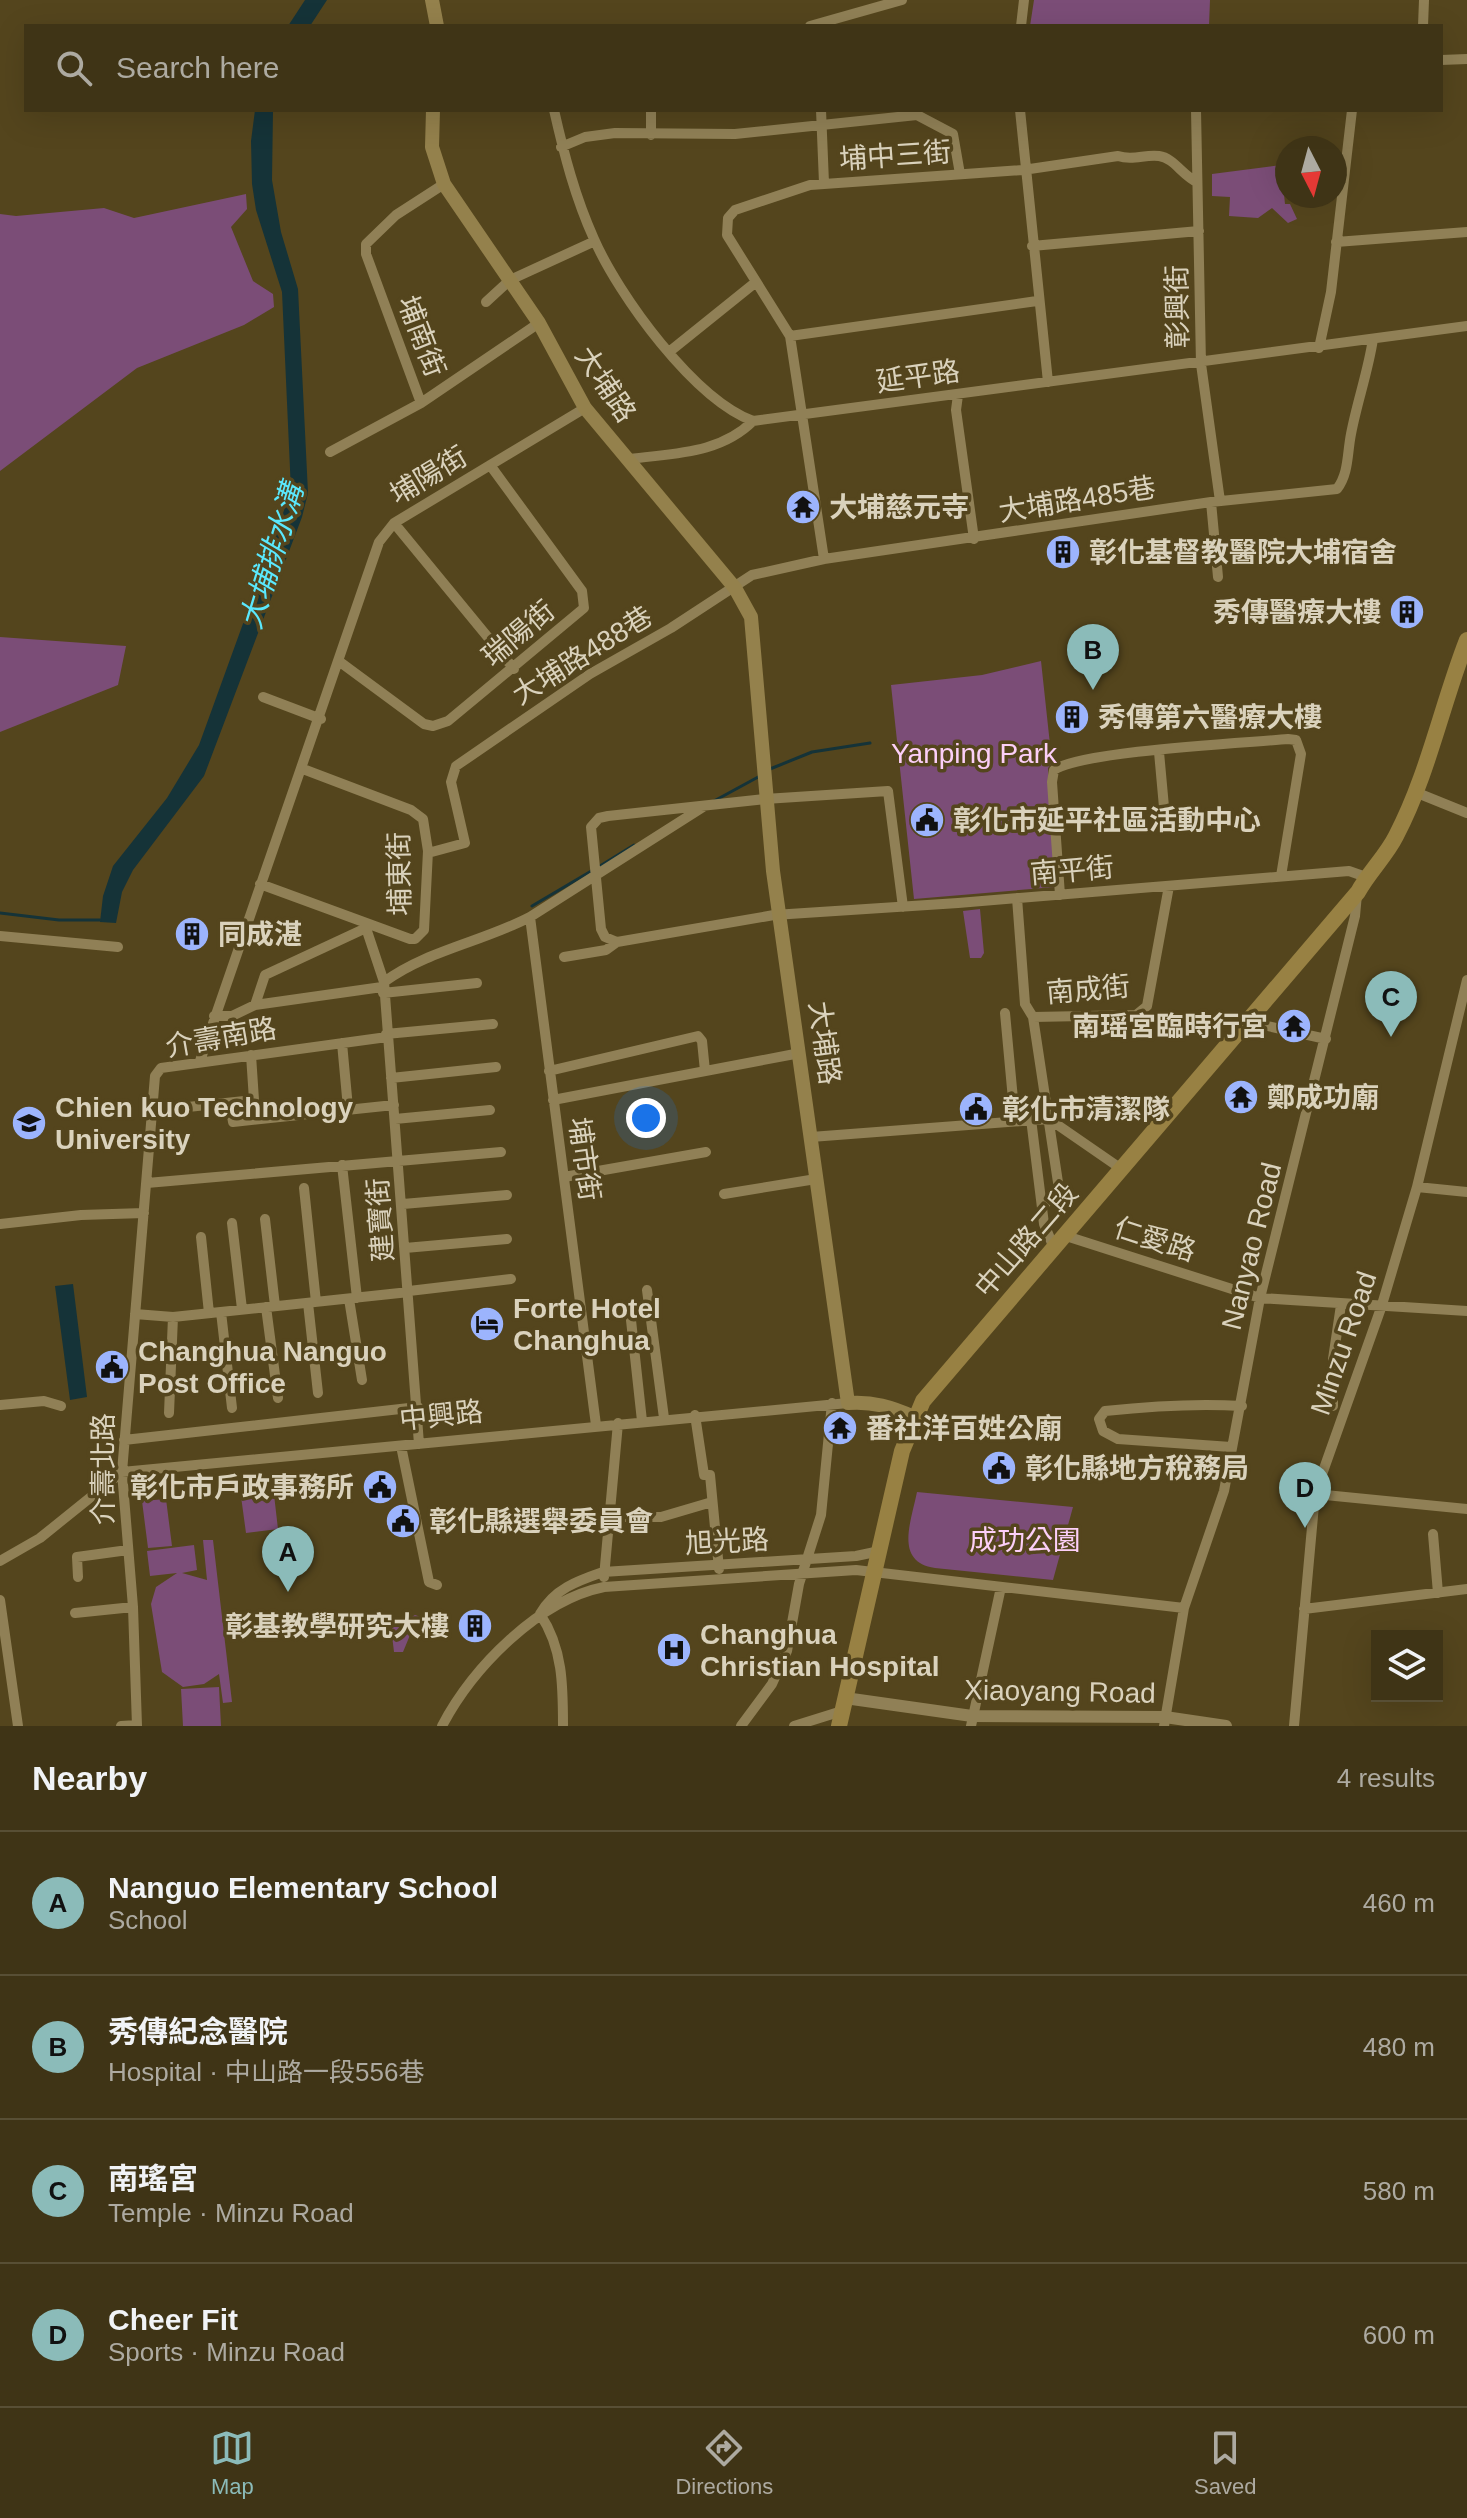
<!DOCTYPE html>
<html lang="en">
<head>
<meta charset="utf-8">
<style>
	:root { --surface:#3f3416; --page:#463c1f; --text:#f1f3f6; --muted:#adaaa1; --line:#584f35; --accent:#8bbbb9 }
	body { margin:0; font-family:Helvetica,"Noto Sans TC",sans-serif; background:var(--page); color:var(--text) }
	.controls { position:absolute; right:24px; bottom:24px; display:grid; overflow:hidden; border-radius:0px; box-shadow:0 8px 32px #0002 }
	.controls button { width:72px; height:72px; display:grid; place-items:center; padding:0; border:0; border-bottom:2px solid var(--line); background:var(--surface); color:var(--text); font:40px sans-serif }
	.compass { position:absolute; left:1275px; top:136px; width:72px; height:72px; border-radius:50%; background:var(--surface); box-shadow:0 8px 32px #0002; rotate:174deg }
	.you { position:absolute; left:646px; top:1118px; width:28px; height:28px; margin:-20px; border:6px solid #fff; border-radius:50%; background:#1a73e8; box-shadow:0 0 0 12px #1a73e833 }
	.badge { display:grid; place-items:center; width:52px; height:52px; border-radius:50%; background:var(--accent); color:#111; font-size:26px; font-weight:700 }
	.pin { position:absolute; translate:-50% -66px; filter:drop-shadow(0 2px 4px #0008) }
	.pin::after { content:''; position:absolute; top:42px; width:28px; height:24px; background:inherit; clip-path:polygon(0 0,100% 0,50% 100%) }
	.list { margin:0; padding:0; list-style:none }
	h2 { display:flex; justify-content:space-between; align-items:center; height:104px; margin:0; padding:0 32px; font-size:34px }
	h2 small { font-size:26px; font-weight:400; color:var(--muted) }
	.list li { display:grid; grid-template-columns:52px 1fr auto; gap:24px; align-items:center; box-sizing:border-box; height:144px; padding:0 32px; border-top:2px solid var(--line) }
	.list b { display:block; font-size:30px; white-space:nowrap }
	.list p { margin:0; font-size:26px; white-space:nowrap; color:var(--muted) }
	.list em { font-size:26px; font-style:normal; color:var(--muted) }
	.icon { flex:none; width:44px; height:44px; fill:none; stroke:currentColor; stroke-width:2; stroke-linecap:round; stroke-linejoin:round }
	.map { position:relative; flex:none; width:1467px; height:1726px; overflow:hidden }
	.search { position:absolute; background:var(--surface); box-shadow:0 8px 32px #0002; left:24px; right:24px; top:24px; height:88px; display:flex; align-items:center; gap:20px; box-sizing:border-box; padding:0 28px; border-radius:0px; color:var(--muted); font-size:30px }
	.sheet { height:680px; background:var(--surface) }
	nav { display:flex; justify-content:space-around; align-items:center; box-sizing:border-box; height:112px; border-top:2px solid var(--line); background:var(--surface); font-size:22px; color:var(--muted) }
	nav a { display:grid; justify-items:center; gap:4px }
	nav .on { color:var(--accent) }
	.map>svg:first-child { display:block }
</style>
</head>
<body>
<div class="map">
<svg width="1467" height="1726" viewBox="0 0 1467 1726">
	<rect width="100%" height="100%" fill="#54451d"/>
	<path fill="#7b4d77" d="M1034 0H1210L1209 26H1030Z
		M1281 165 1285 204H1290L1297 219 1288 223 1272 208 1258 218 1229 216 1230 197 1212 196V174Z
		M246 194 247 209 231 227 253 281 273 294 274 307 244 325 137 368 0 471V214L16 216 104 208 134 218Z
		M0 637 126 646 118 685 0 732Z
		M1041 661 1052 763 1048 768 1055 887 914 899 891 685 982 675Z
		M980 909 984 953 981 958H970L963 911Z
		M273 1486 278 1529 246 1533 240 1489Z
		M917 1492 1073 1507 1053 1580 935 1568C894 1562 911 1522 917 1492Z
		M166 1499 172 1546 148 1548 142 1501Z
		M203 1540H213L232 1702 223 1703 219 1674 204 1684 183 1687 162 1672 151 1604 156 1587 177 1573 150 1576 147 1551 194 1545 197 1570 182 1573 207 1580Z
		M415 1615 424 1618 415 1623 403 1652H394L391 1627H405L408 1619Z
		M219 1687 221 1726H183L181 1689Z"/>
	<path fill="#153338" d="M305 0H327L310 26H288Z
		M255 110H273L272 180 281 232 298 289 308 493 302 517 204 776 133 870 122 892 116 923 100 922 103 896 113 866 167 798 199 745 291 491 282 292 256 210 252 184 251 141Z
		M73 1284 87 1397 70 1400 55 1286Z"/>
	<g fill="none" stroke-linecap="round" stroke-linejoin="round">
		<path stroke="#153338" stroke-width="3" d="M770 769 812 752 870 743
			M714 801 760 776
			M600 866 634 845
			M532 906 593 870
			M0 913 59 920H100"/>
		<path stroke="#908056" stroke-width="10" d="M810 26 902 0
			M1021 26 1024 0
			M1423 26 1424 0
			M1441 60 1467 59
			M554 110C564 154 575 197 594 239 619 296 694 399 753 421L1467 326
			M651 110V135
			M821 110 824 183
			M1020 110 1048 382
			M1196 110 1201 364 1220 501
			M561 147 585 137 615 133 735 134 917 115 953 134 960 174
			M1336 242 1467 232
			M1032 246 1199 231
			M486 302 510 280 595 241
			M790 336 1037 301
			M1319 348 1331 292 1352 110
			M669 352 756 282
			M958 395 956 410 974 539
			M421 403 366 254V244L396 215 444 184
			M330 452 421 403 539 323
			M630 459C674 453 720 454 753 421
			M1211 502 1218 577
			M394 523 514 669
			M824 559 790 336 727 235 728 218 735 210 810 185 1023 170 1118 156C1133 161 1145 154 1159 156 1174 158 1182 175 1197 182
			M340 662 424 724 433 726 448 721 584 608 582 591 490 465
			M263 697 321 719
			M1159 752 1164 807
			M1415 792 1467 813
			M428 853 465 843 451 782 456 766 590 674 671 628 752 575 824 559 1211 502 1337 489C1349 473 1347 454 1351 434 1357 402 1368 372 1373 339
			M260 884 410 939H415L424 930 428 851 423 819 411 810 303 769
			M1060 895 1052 782 1054 770C1081 751 1245 743 1288 739L1296 740 1301 754 1281 876
			M1017 898 1025 1004 1033 1017 1136 1015 1147 1006 1169 886
			M903 907 888 791 765 799 608 816 599 818 591 827 601 929 605 937 617 942 774 915 958 903 1349 871 1366 877
			M530 917 596 1425
			M0 936 118 947
			M564 957 606 950 617 942
			M384 982C428 950 482 942 530 917L703 807
			M383 993 477 983
			M255 1005 265 975 366 928 384 982 419 1444
			M1005 1013 1015 1121
			M214 1016H232L255 1005 382 987
			M1033 1017 1059 1189 1042 1207
			M1245 1021 1326 1039
			M386 1034 493 1024
			M342 1043 348 1108
			M200 1061 379 542 394 523 585 408
			M549 1071 698 1036 702 1041 705 1071
			M391 1078 496 1067
			M553 1100 800 1053
			M230 1105 233 1122 394 1105
			M150 1111 254 1100 251 1055
			M395 1119 490 1110
			M1031 1119 1044 1224 1054 1248
			M811 1137 1049 1119 1120 1168
			M342 1165 357 1298
			M564 1177 706 1152
			M147 1183 501 1152
			M1417 1187 1467 1192
			M304 1188 316 1302
			M724 1194 816 1179
			M403 1204 507 1195
			M265 1219 275 1306
			M232 1223 242 1309
			M0 1224 81 1215 144 1213
			M1066 1236 1260 1298 1467 1311
			M201 1237 209 1313
			M405 1248 507 1239
			M647 1290 664 1418
			M409 1291 511 1279
			M349 1299 362 1380
			M308 1303 318 1393
			M266 1307 278 1398
			M630 1311 642 1421
			M221 1312 232 1408
			M135 1314 173 1317 409 1292
			M0 1405 44 1401 61 1406
			M1333 1406V1359L1341 1305
			M169 1413 173 1317
			M695 1415 704 1475H710L719 1569
			M124 1440 418 1407
			M401 1446 429 1582 437 1585
			M1231 1447 1118 1439 1103 1431 1099 1419 1105 1411C1151 1406 1196 1403 1242 1406
			M1315 1494 1467 1509
			M610 1517H661L712 1502
			M1433 1534 1438 1593
			M0 1561 40 1538 122 1472 848 1403
			M78 1577 77 1557 128 1550
			M604 1577 618 1423
			M0 1600 18 1726
			M1304 1609 1467 1589
			M75 1613 133 1607
			M540 1614C554 1589 577 1581 603 1572L856 1556 875 1552 878 1547
			M540 1614C563 1648 563 1686 563 1726
			M121 1726 137 1725
			M137 1726 133 1607 122 1472 155 1076 161 1068 387 1037
			M442 1726C473 1667 539 1600 604 1587L856 1570 1184 1608
			M741 1726 772 1684 787 1651 799 1584 821 1515 832 1403
			M794 1726 842 1711
			M971 1726 1001 1587
			M1164 1726 1184 1608 1224 1491 1260 1298 1355 916 1357 894
			M1294 1726 1315 1494 1381 1308 1417 1187 1467 980"/>
		<path stroke="#908056" stroke-width="12" d="M845 1698 972 1716 1165 1717 1226 1726"/>
		<path stroke="#94814c" stroke-width="14" d="M432 0 437 26
			M433 110 432 147 444 184 539 323 585 408 735 588 751 617 773 871 848 1403C872 1401 892 1407 914 1417"/>
		<path stroke="#988143" stroke-width="16" d="M839 1726 902 1451 923 1401 1358 892C1369 872 1386 856 1396 836 1428 775 1442 704 1467 640"/>
	</g>
	<defs>
		<g id="temple-disc" transform="scale(1.8)"><circle r="9.5" fill="#9cb4fd" stroke="#54451d"/><path d="M0-6L5-2H3V0L6.5 2.5H4V6H1.5V3h-3V6H-4V2.5H-6.5L-3 0V-2H-5Z" fill="#111"/></g>
		<g id="building-disc" transform="scale(1.8)"><circle r="9.5" fill="#9cb4fd" stroke="#54451d"/><path d="M-4-6H4V6H1V3H-1V6H-4ZM-2.5-4.3h1.7v1.8h-1.7ZM.8-4.3h1.7v1.8H.8ZM-2.5-1h1.7V.8h-1.7ZM.8-1h1.7V.8H.8Z" fill="#111"/></g>
		<g id="civic-disc" transform="scale(1.8)"><circle r="9.5" fill="#9cb4fd" stroke="#54451d"/><path d="M-.6-6.5H3V-4.5H.6V-3L4-1V1h2V6H-6V1h2V-1L-.6-3ZM-1.2 2.5V6h2.4V2.5Z" fill="#111"/></g>
		<g id="university-disc" transform="scale(1.8)"><circle r="9.5" fill="#9cb4fd" stroke="#54451d"/><path d="M0-5L7-2L0 1L-7-2ZM-4 1L0 2.5L4 1V4Q0 6-4 4Z" fill="#111"/></g>
		<g id="hotel-disc" transform="scale(1.8)"><circle r="9.5" fill="#9cb4fd" stroke="#54451d"/><path d="M-6-4.5h1.5V1H6V5H4.5V3h-9V5H-6ZM-4 0a1.8 1.8 0 1 1 3.6 0ZM.5 0V-2.5h3Q6-2.5 6 0Z" fill="#111"/></g>
		<g id="hospital-disc" transform="scale(1.8)"><circle r="9.5" fill="#9cb4fd" stroke="#54451d"/><path d="M-5-5h3v3.5h4V-5h3V5h-3V1.5h-4V5h-3Z" fill="#111"/></g>
	</defs>
	<g fill-rule="evenodd">
		<use href="#temple-disc" x="803" y="507"/>
		<use href="#building-disc" x="1063" y="552"/>
		<use href="#building-disc" x="1407" y="612"/>
		<use href="#building-disc" x="1072" y="717"/>
		<use href="#civic-disc" x="927" y="820"/>
		<use href="#building-disc" x="192" y="934"/>
		<use href="#temple-disc" x="1294" y="1026"/>
		<use href="#temple-disc" x="1241" y="1097"/>
		<use href="#civic-disc" x="976" y="1109"/>
		<use href="#university-disc" x="29" y="1123"/>
		<use href="#hotel-disc" x="487" y="1324"/>
		<use href="#civic-disc" x="112" y="1367"/>
		<use href="#temple-disc" x="840" y="1428"/>
		<use href="#civic-disc" x="999" y="1468"/>
		<use href="#civic-disc" x="380" y="1487"/>
		<use href="#civic-disc" x="403" y="1521"/>
		<use href="#building-disc" x="475" y="1626"/>
		<use href="#hospital-disc" x="674" y="1650"/>
	</g>
	<g text-anchor="middle" stroke-width="7" stroke-linejoin="round" paint-order="stroke">
		<g font-size="28" fill="#dad2bc" stroke="#54451d">
			<text transform="translate(895 155) rotate(-4)" y="10">埔中三街</text>
			<text transform="translate(1177 307) rotate(-91)" y="10">彰興街</text>
			<text transform="translate(422 336) rotate(69)" y="10">埔南街</text>
			<text transform="translate(918 376) rotate(-8)" y="10">延平路</text>
			<text transform="translate(606 384) rotate(56)" y="10">大埔路</text>
			<text transform="translate(428 475) rotate(-31)" y="10">埔陽街</text>
			<text transform="translate(1077 499) rotate(-9)" y="10">大埔路485巷</text>
			<text transform="translate(518 633) rotate(-40)" y="10">瑞陽街</text>
			<text transform="translate(582 655) rotate(-32)" y="10">大埔路488巷</text>
			<text transform="translate(1072 870) rotate(-5)" y="10">南平街</text>
			<text transform="translate(399 874) rotate(-91)" y="10">埔東街</text>
			<text transform="translate(1088 989) rotate(-5)" y="10">南成街</text>
			<text transform="translate(221 1037) rotate(-10)" y="10">介壽南路</text>
			<text transform="translate(825 1043) rotate(82)" y="10">大埔路</text>
			<text transform="translate(585 1159) rotate(82)" y="10">埔市街</text>
			<text transform="translate(380 1220) rotate(-94)" y="10">建寶街</text>
			<text transform="translate(1155 1239) rotate(18)" y="10">仁愛路</text>
			<text transform="translate(1026 1240) rotate(-49)" y="10">中山路二段</text>
			<text transform="translate(1251 1246) rotate(-76)" y="10">Nanyao Road</text>
			<text transform="translate(1343 1343) rotate(-71)" y="10">Minzu Road</text>
			<text transform="translate(441 1415) rotate(-6)" y="10">中興路</text>
			<text transform="translate(103 1469) rotate(-90)" y="10">介壽北路</text>
			<text transform="translate(727 1541) rotate(-3)" y="10">旭光路</text>
			<text transform="translate(1060 1691) rotate(1)" y="10">Xiaoyang Road</text>
		</g>
		<g font-size="28" font-weight="bold" fill="#dad2bc" stroke="#54451d" text-anchor="start">
			<text x="829" y="517">大埔慈元寺</text>
			<text x="1089" y="562">彰化基督教醫院大埔宿舍</text>
			<text x="1381" y="622" text-anchor="end">秀傳醫療大樓</text>
			<text x="1098" y="727">秀傳第六醫療大樓</text>
			<text x="953" y="830">彰化市延平社區活動中心</text>
			<text x="218" y="944">同成湛</text>
			<text x="1268" y="1036" text-anchor="end">南瑶宮臨時行宮</text>
			<text x="1267" y="1107">鄭成功廟</text>
			<text x="55" y="1117">Chien kuo Technology<tspan x="55" dy="32">University</tspan></text>
			<text x="1002" y="1119">彰化市清潔隊</text>
			<text x="513" y="1318">Forte Hotel<tspan x="513" dy="32">Changhua</tspan></text>
			<text x="138" y="1361">Changhua Nanguo<tspan x="138" dy="32">Post Office</tspan></text>
			<text x="866" y="1438">番社洋百姓公廟</text>
			<text x="1025" y="1478">彰化縣地方稅務局</text>
			<text x="354" y="1497" text-anchor="end">彰化市戶政事務所</text>
			<text x="429" y="1531">彰化縣選舉委員會</text>
			<text x="449" y="1636" text-anchor="end">彰基教學研究大樓</text>
			<text x="700" y="1644">Changhua<tspan x="700" dy="32">Christian Hospital</tspan></text>
		</g>
		<g font-size="28" fill="#fccff8" stroke="#54451d">
			<text x="974" y="763">Yanping Park</text>
			<text x="1025" y="1550">成功公園</text>
		</g>
		<g font-size="30" font-style="italic" fill="#5ae8fd" stroke="#54451d">
			<text transform="translate(272 556) rotate(-73)" y="10">大埔排水溝</text>
		</g>
	</g>
</svg>
<div class="controls">
<button><svg class="icon" aria-label="layers" viewBox="0 0 24 24"><path d="M12 4l9 5-9 5-9-5zM3 14l9 5 9-5"/></svg></button>
</div>
<svg class="compass" viewBox="-18 -18 36 36"><path d="M0-13l5 13h-10z" fill="#e53935"/><path d="M0 13l5-13h-10z" fill="#adaaa1"/></svg>
<div class="you"></div>
<div class="pin badge" style="left:288px;top:1592px">A</div>
<div class="pin badge" style="left:1093px;top:690px">B</div>
<div class="pin badge" style="left:1391px;top:1037px">C</div>
<div class="pin badge" style="left:1305px;top:1528px">D</div>
<div class="search"><svg class="icon" aria-label="search" viewBox="0 0 24 24"><circle cx="10" cy="10" r="6"/><path d="M15 15l6 6"/></svg>Search here</div>
</div>
<section class="sheet">
<h2>Nearby<small>4 results</small></h2>
<ul class="list">
<li><span class="badge">A</span><div><b>Nanguo Elementary School</b><p>School</p></div><em>460 m</em></li>
<li><span class="badge">B</span><div><b>秀傳紀念醫院</b><p>Hospital · 中山路一段556巷</p></div><em>480 m</em></li>
<li><span class="badge">C</span><div><b>南瑤宮</b><p>Temple · Minzu Road</p></div><em>580 m</em></li>
<li><span class="badge">D</span><div><b>Cheer Fit</b><p>Sports · Minzu Road</p></div><em>600 m</em></li>
</ul>
</section>
<nav>
<a class="on"><svg class="icon" aria-label="map" viewBox="0 0 24 24"><path d="M3 6l6-2 6 2 6-2v14l-6 2-6-2-6 2zM9 4v14M15 6v14"/></svg>Map</a>
<a><svg class="icon" aria-label="directions" viewBox="0 0 24 24"><path d="M12 3l9 9-9 9-9-9zM9 14v-3h6M13 9l2 2-2 2"/></svg>Directions</a>
<a><svg class="icon" aria-label="saved" viewBox="0 0 24 24"><path d="M7 4h10v16l-5-4-5 4z"/></svg>Saved</a>
</nav>
</body>
</html>
